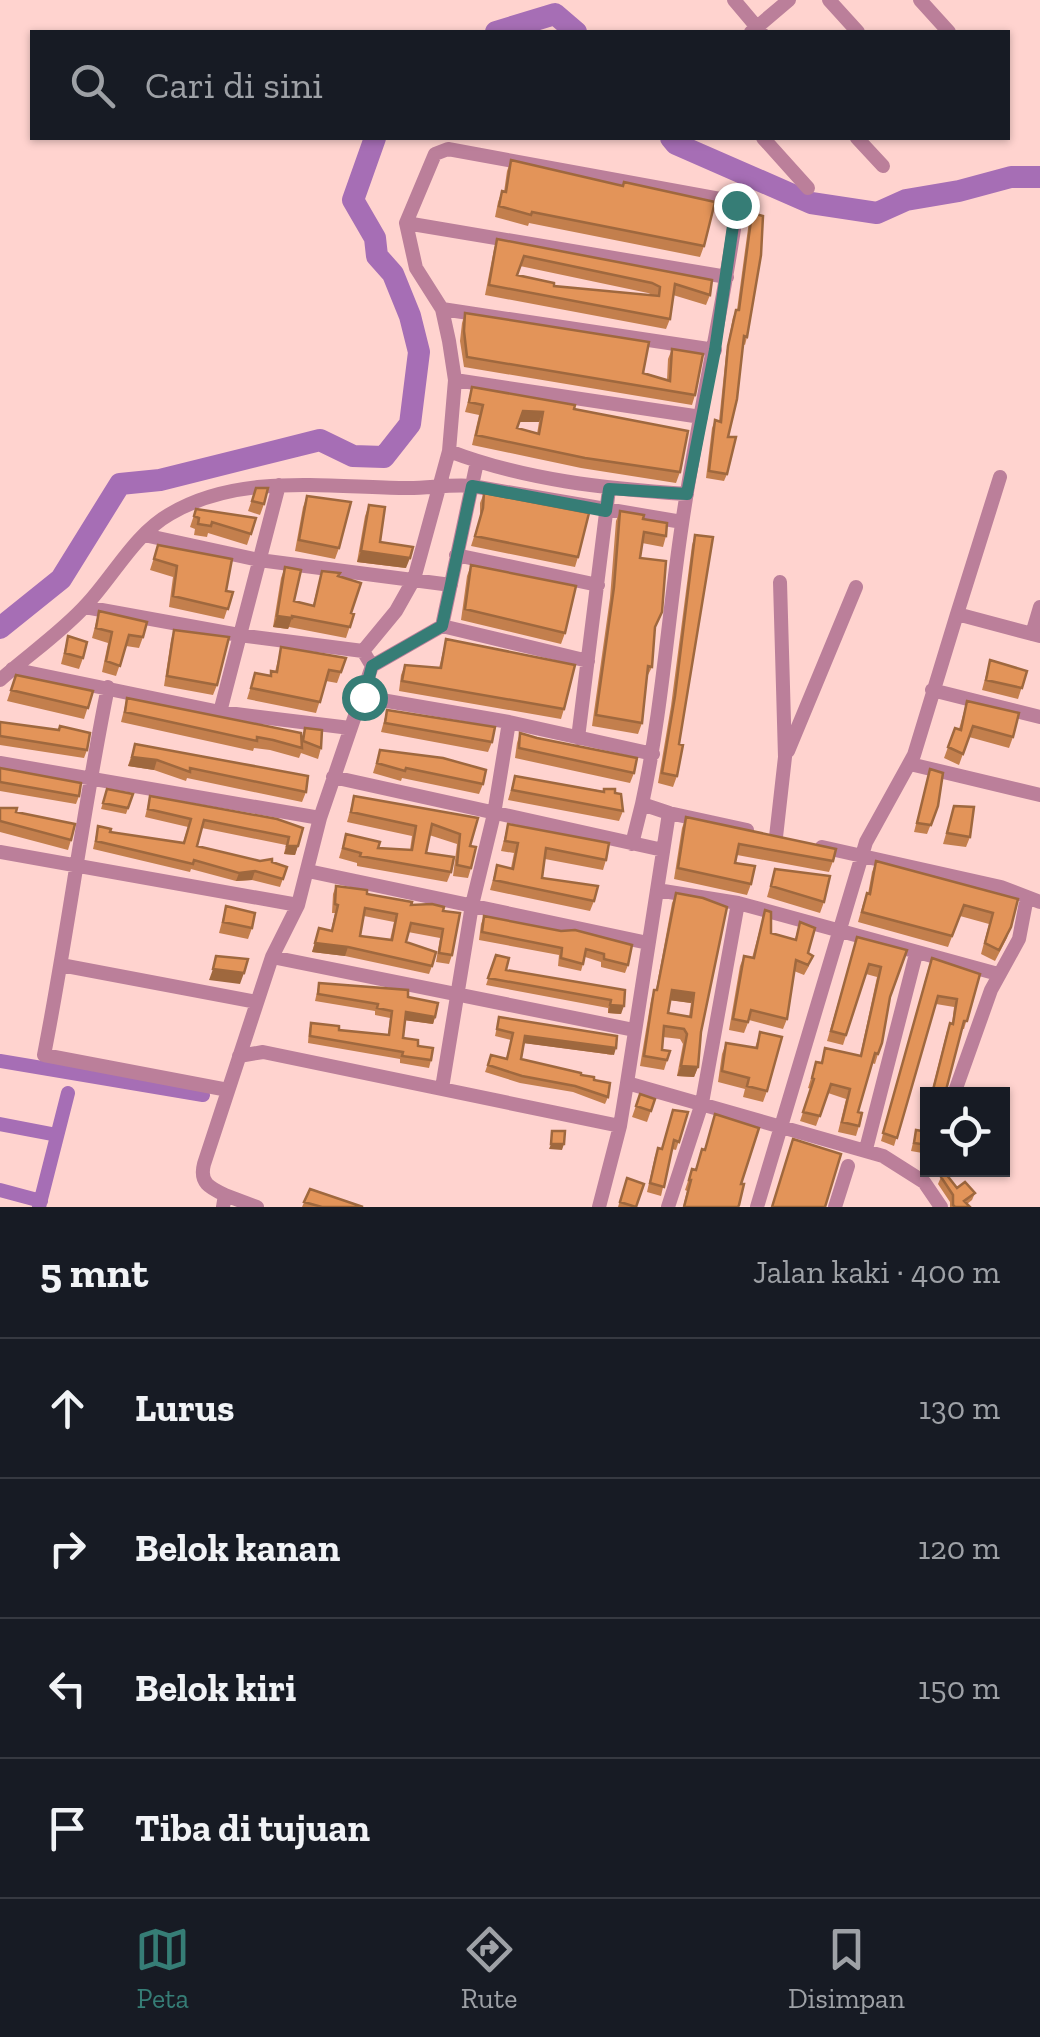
<!DOCTYPE html>
<html lang="id">
<head>
<meta charset="utf-8">
<style>
	:root { --surface:#171b24; --page:#242831; --text:#f1f3f6; --muted:#9ea1a6; --line:#363941; --accent:#367d76 }
	body { margin:0; font-family:"Zilla Slab",serif; background:var(--page); color:var(--text) }
	.controls { position:absolute; right:30px; bottom:30px; display:grid; overflow:hidden; border-radius:0px; box-shadow:0 2px 8px #0004 }
	.controls button { width:90px; height:90px; display:grid; place-items:center; padding:0; border:0; border-bottom:2px solid var(--line); background:var(--surface); color:var(--text); font:50px sans-serif }
	.stop { position:absolute; width:30px; height:30px; margin:-22px; border:8px solid #367d76; border-radius:50%; background:#fff }
	.stop.end { background:#367d76; border-color:#fff; box-shadow:0 2px 10px #0008 }
	.list { margin:0; padding:0; list-style:none }
	h2 { display:flex; justify-content:space-between; align-items:center; height:130px; margin:0; padding:0 40px; font-size:42px }
	h2 small { font-size:32px; font-weight:400; color:var(--muted) }
	.list li { display:grid; grid-template-columns:65px 1fr auto; gap:30px; align-items:center; box-sizing:border-box; height:140px; padding:0 40px; border-top:2px solid var(--line) }
	.list b { display:block; font-size:38px; white-space:nowrap }
	.list em { font-size:32px; font-style:normal; color:var(--muted) }
	.icon { flex:none; width:55px; height:55px; fill:none; stroke:currentColor; stroke-width:2; stroke-linecap:round; stroke-linejoin:round }
	.map { position:relative; flex:none; width:1040px; height:1207px; overflow:hidden }
	.search { position:absolute; background:var(--surface); box-shadow:0 2px 8px #0004; left:30px; right:30px; top:30px; height:110px; display:flex; align-items:center; gap:25px; box-sizing:border-box; padding:0 35px; border-radius:0px; color:var(--muted); font-size:38px }
	.sheet { height:690px; background:var(--surface) }
	nav { display:flex; justify-content:space-around; align-items:center; box-sizing:border-box; height:140px; border-top:2px solid var(--line); background:var(--surface); font-size:28px; color:var(--muted) }
	nav a { display:grid; justify-items:center; gap:5px }
	nav .on { color:var(--accent) }
	.map>svg:first-child { display:block }
</style>
</head>
<body>
<div class="map">
<svg width="1040" height="1207" viewBox="0 0 1040 1207">
	<rect width="100%" height="100%" fill="#ffd3cf"/>
	<g fill="none" stroke-linecap="round" stroke-linejoin="round">
		<path stroke="#a66eb5" stroke-width="14" d="M0 1061 203 1095
			M0 1124 57 1135
			M0 1190 41 1201
			M39 1207 68 1093"/>
		<path stroke="#a66eb5" stroke-width="22" d="M496 32 555 14 576 32
			M671 138 676 144 811 203 877 213 906 200 959 191 1011 177H1040
			M0 628 61 579 120 484 160 480 320 440 353 456 384 457 410 424 419 352 410 316 393 274 377 256 375 238 353 200 375 138"/>
		<path stroke="#bb7f9a" stroke-width="14" d="M734 0 761 32
			M829 0 858 32
			M920 0 949 32
			M751 32 789 0
			M763 138 808 188
			M857 138 883 166
			M406 223 727 277
			M442 309 715 350
			M455 380 701 417
			M449 451C524 480 608 489 687 494
			M144 535 259 560 451 585
			M456 555 598 585
			M85 607 239 635 363 651
			M957 614 1000 477
			M442 626 477 462
			M1032 634 1040 607
			M372 666 363 651 396 611 414 579 449 451 455 380 449 341 442 309 416 268 406 223 435 154 448 149 731 201 736 205V216C721 319 697 421 682 524 668 617 662 711 642 804L669 813
			M12 669 220 712 350 728
			M0 680C28 655 62 632 87 604 114 575 135 534 170 514 239 473 326 487 403 488 426 489 448 484 472 486L682 522
			M108 687C83 809 68 933 44 1055L228 1090
			M932 690 1040 717
			M364 697 509 722 653 754
			M220 712 279 485
			M578 738 609 489
			M788 751 856 587
			M0 763 320 818
			M910 764 1040 795
			M333 777 663 850
			M747 830 669 813 627 1083 883 1156 924 1182 941 1207
			M776 837 785 757 780 582
			M632 844 642 804
			M822 847 1001 887 1040 902
			M0 852 298 905
			M308 871 648 943
			M657 890 738 903 998 974
			M272 957 634 1030
			M61 965 257 1002
			M239 1056 263 1052 620 1126
			M442 1088 472 905 494 814 509 722
			M954 1094 991 990 1019 939 1027 897
			M866 1149 916 954
			M225 1195C210 1188 199 1183 204 1164L272 957 298 905 320 818 372 666 442 626 588 661
			M223 1207 225 1195 257 1207
			M599 1207 620 1126 627 1083
			M668 1207 702 1103 738 903
			M757 1207 866 842 914 755 957 614 1040 636
			M835 1207 848 1166"/>
	</g>
	<path fill="#c37f4d" fill-rule="evenodd" d="M511 160 704 246 700 257 529 223 528 226 495 217 498 202 502 191 504 192 507 171Z
		M752 213 747 337 745 345 743 344 728 437 727 474 724 481 706 478 712 428 715 420 719 421 726 354 733 317 737 310 749 221Z
		M497 239 712 280 710 295 706 305 673 295 670 319 666 329 485 295 494 249ZM520 266 648 293 655 296 554 286 517 275Z
		M465 313 667 380 668 359 672 349 695 395 692 405 464 367 460 341 462 323Z
		M472 387 574 409 680 472 676 483 581 468 472 445 479 415 465 412ZM519 422H539L537 434 517 428Z
		M256 488 264 504 260 515 248 511Z
		M484 493 578 557 575 567 471 546 480 518V503Z
		M307 496 339 548 335 559 295 551 303 507Z
		M369 505 380 542 406 568 357 562 365 516Z
		M196 509 256 518 247 545 208 533 207 537 194 535 195 529 190 527Z
		M620 511 643 519 666 536 663 547 642 543 640 558 655 628 652 667 647 677 642 723 638 734 592 726 610 598 616 521Z
		M695 535 677 776 673 787 658 783 671 706 692 545Z
		M158 545 226 591 233 592 224 619 169 607 173 577 150 570Z
		M471 565 565 633 561 644 461 620 467 576Z
		M285 567 294 601 313 605 322 571 338 576 351 613 354 614 346 638 289 627 288 629 273 627 281 578Z
		M99 611 143 637 139 648 126 646 116 676 102 672 108 643 92 638Z
		M174 630 217 685 213 695 164 686 171 640Z
		M68 636 83 658 79 669 61 664Z
		M446 639 564 709 561 719 399 691 401 675 405 665 439 668Z
		M281 647 346 658 337 683 326 681 316 713 247 699 255 673 270 675 271 671 275 672Z
		M990 660 1027 671 1018 699 982 690Z
		M16 675 93 691 84 719 7 701Z
		M127 698 302 738 305 728 321 748 318 759 301 753 299 758 270 750 254 748 253 751 121 722Z
		M967 701 1013 737 1009 748 969 737 959 765 944 758 955 728 959 729Z
		M387 710 492 742 488 752 381 732Z
		M0 722 87 750 84 758 0 745Z
		M520 733 634 773 630 783 515 758 517 743Z
		M135 744 306 792 302 802 187 778 186 781 154 770 128 766Z
		M380 750 483 784 479 794 402 778 401 781 373 773Z
		M0 768 79 796 76 804 0 791Z
		M930 769 938 806 927 834 914 832Z
		M515 776 615 793 623 811 619 821 508 800Z
		M107 789 133 794 126 814 101 809Z
		M150 796 303 828 295 855 284 854 286 845 202 828 197 846 260 861 272 862 287 867 280 887 252 880 236 881 191 869 190 872 93 849 98 826 110 832 183 843 188 827 145 817Z
		M354 796 478 818 470 846 471 868 468 878 453 876 457 844 429 835 426 853 451 872 447 882 357 866V863L339 858 346 834 378 848 410 850 412 836 347 822Z
		M954 806 970 837 966 847 943 844Z
		M0 808 16 812 71 840 68 850 0 832Z
		M686 817 833 861 829 872 737 855 735 863 751 884 747 895 674 879 682 828Z
		M508 824 606 860 603 870 545 859 542 878 594 901 590 911 490 890 497 865 511 868 514 853 501 851Z
		M876 861 1018 899 1007 938 995 961 981 954 989 924 960 916 948 947 858 922 863 904 867 893 868 894 872 872Z
		M775 869 824 902 820 913 767 897Z
		M336 886 443 911 452 955 449 964 436 962 440 938 408 932 406 942 432 966 429 974 345 956 312 952 319 928 331 931 335 913H332L333 894ZM364 916 394 922 390 940 360 936Z
		M676 893 701 1032 698 1067 694 1077 677 1076 683 1044 680 1039 663 1037 662 1050 670 1051 664 1070 640 1066 651 1000 654 990H656L672 903ZM670 1000 691 1003 689 1016 668 1013Z
		M226 906 252 928 248 939 219 933Z
		M765 910 771 933 795 939 800 922 808 953 809 966 804 975 794 971 787 1019 783 1029 749 1020 744 1033 729 1030 740 966 744 956 752 958Z
		M484 916 561 931 628 965 625 973 601 967V962L585 957 581 971 558 966 559 955 479 940 481 924Z
		M857 937 907 950 890 997 878 1054 875 1064 872 1063 858 1112 859 1126 856 1136 838 1132 846 1099 828 1093 816 1126 800 1121 811 1089 808 1088 816 1062 821 1063 825 1048 860 1056 877 977 866 974 843 1045 827 1041Z
		M496 955 506 970 625 990 621 1014 608 1013V1008L486 985Z
		M929 966 980 974 964 1029H962L945 1094H931L947 1031 952 1024 954 1007 936 1004 894 1146 881 1141Z
		M319 983 408 997 435 1017 433 1024 405 1020 403 1038 418 1046 431 1060 429 1068 400 1063V1059L308 1043 309 1030 311 1023 339 1030 388 1035 390 1018 375 1015V1011L315 1001Z
		M499 1017 614 1055 524 1043 521 1059 594 1080 608 1097 605 1104 573 1092 520 1083 485 1072 491 1055 506 1059 511 1040 495 1036Z
		M760 1032 767 1091 763 1102 743 1097 745 1089 718 1082 722 1054 726 1043 755 1048Z
		M640 1094 655 1099 647 1122 632 1117Z
		M928 1109V1154L911 1151 916 1130 922 1131Z
		M673 1110 688 1112 676 1150 672 1149 661 1196 647 1192 655 1156 658 1148 662 1149Z
		M692 1169 741 1184 739 1207H683L687 1191 685 1190Z
		M941 1177 957 1188 975 1193 972 1200 967 1204 970 1207H950V1202L938 1184Z
		M624 1187 636 1207H618Z
		M310 1189 363 1207H302Z"/>
	<path fill="#9f683e" d="M523 411 543 412 539 422H519Z
		M361 551 410 558 406 568 357 562Z
		M277 616 292 618 288 629 273 627Z
		M132 757 157 760 154 770 128 766Z
		M287 846H298L295 855 284 854Z
		M255 871 252 880 236 881 239 873Z
		M315 943 348 947 345 956 312 952Z
		M213 969 244 973 240 984 209 980Z
		M672 990 694 993 691 1003 668 1000Z
		M610 1005 624 1006 621 1014 608 1013Z
		M406 1012 435 1017 433 1024 403 1020Z
		M525 1036 616 1048 614 1055 523 1043Z
		M681 1066 698 1067 694 1077 677 1076Z
		M551 1144H564L562 1150 549 1149Z"/>
	<path fill="#e39459" stroke="#9f683e" stroke-width="2.5" fill-rule="evenodd" d="M511 160 623 186 624 182 715 202 704 246 532 212 531 215 499 206 502 191 506 192Z
		M752 213 763 216 761 255 747 337 744 336 737 399 728 437H736L727 474 709 471 715 420 721 422 728 346 736 310H739Z
		M497 239 712 280 710 295 675 284 670 319 489 285ZM524 256 652 283 660 287 659 296 554 286V283L517 275Z
		M465 313 649 342 643 373 670 381 672 349 703 354 695 395 467 357 464 331Z
		M472 387 575 405 574 409 688 431 680 472 585 458 476 435 483 405 469 402ZM523 411 543 412 539 434 517 428Z
		M256 488H268L264 504 252 501Z
		M484 493 589 513 578 557 475 536 483 508Z
		M307 496 351 502 339 548 299 540Z
		M369 505 385 507 380 542 413 547 410 558 361 551Z
		M196 509 256 518 251 534 212 522 211 526 198 524 199 518 194 516Z
		M620 511 644 515 643 519 667 523 666 536 644 532 640 558 666 561 662 612 655 627 652 667 648 666 642 723 596 715 614 587Z
		M695 535 713 537 679 744 683 745 677 776 662 773 675 696Z
		M158 545 232 559 226 591 233 592 228 609 173 596 177 566 154 559Z
		M471 565 576 586 565 633 465 609Z
		M285 567 301 570 294 601 314 606 322 571 340 573 338 576 361 583 351 613 354 614 350 627 292 616V618L277 616Z
		M99 611 147 622 143 637 129 635 120 666 106 661 112 632 96 628Z
		M174 630 229 637 217 685 167 676Z
		M68 636 87 642 83 658 65 653Z
		M446 639 575 665 564 709 402 681 405 665 441 668Z
		M281 647 346 658 341 672 329 670 320 702 251 688 255 673 271 676V671L277 672Z
		M990 660 1027 671 1022 688 986 680Z
		M16 675 93 691 88 708 11 690Z
		M127 698 301 733 302 748 273 740 257 737V741L125 712Z
		M967 701 1019 713 1013 737 973 726 963 754 948 747 955 728 961 730Z
		M387 710 495 727 492 742 385 723Z
		M0 722 59 730 60 726 90 733 87 750 0 736Z
		M305 728 322 730 321 748 303 741Z
		M520 733 537 738 637 758 634 773 519 748Z
		M135 744 308 776 306 792 190 768V772L157 760 132 757Z
		M380 750 443 758 486 770 483 784 406 768 405 771 377 763Z
		M0 768 81 783 79 796 0 782Z
		M930 769 943 773 938 806 931 825 917 823Z
		M515 776 604 792V789H615V793L621 794 623 811 512 790Z
		M107 789 133 794 128 808 103 803Z
		M150 796 277 819 303 828 298 846H287L289 837 204 820 197 846 260 861 272 859V862L287 867 283 879 255 871 239 873 194 860 193 864 96 841 98 826 111 829 110 832 184 843 191 819 148 809Z
		M354 796 478 818 470 846 476 847 471 868 457 865 460 834 432 824 426 853 454 857 451 872 360 856 361 853 343 848 346 834 380 842 378 848 412 850 416 826 351 812Z
		M954 806 974 807 970 837 947 833Z
		M0 808H17L16 812 75 824 71 840 0 821Z
		M686 817 836 849 833 861 739 844 735 863 755 866 751 884 678 868Z
		M508 824 609 843 606 860 546 848 542 878 598 886 594 901 494 880 497 865 513 869 518 843 505 841Z
		M876 861 1018 899 1011 927 999 950 985 943 993 913 964 905 952 936 862 912 867 893 870 894Z
		M775 869 830 876 824 902 771 886Z
		M336 886 367 890V894L412 902 411 905 432 904 444 907 443 911 460 913 452 955 439 953 443 929 411 923 406 942 436 952 432 966 348 947 315 943 319 928 332 931 338 905 335 904ZM365 908 397 914 392 940 360 936Z
		M676 893 703 898 727 907 701 1032 698 1067 681 1066 687 1034 684 1029 664 1026 662 1050 670 1051 667 1060 644 1056 654 990H657ZM672 990 694 993 691 1017 668 1013Z
		M226 906 255 913 252 928 223 922Z
		M765 910 771 912V933L796 940 800 922 815 928 808 953 813 956 808 965 796 960 787 1019 751 1010 748 1022 733 1019 744 956 754 958Z
		M484 916 561 931 575 930 632 945 628 965 604 959V954L586 949 583 964 561 958 562 948 482 932Z
		M857 937 907 950 890 997 882 1043 878 1054 875 1053 858 1112 862 1113 859 1126 842 1122 850 1089 831 1084 820 1116 803 1112 814 1079 812 1078 816 1062 822 1063 825 1048 861 1056 881 967 869 964 846 1035 831 1031Z
		M496 955 509 958 506 970 625 990 624 1006 610 1005 611 1000 488 978Z
		M216 956 248 959 244 973 213 969Z
		M932 958 980 974 967 1021H964L945 1094H932L950 1023 953 1024 957 999 938 996 897 1138 883 1133Z
		M319 983 408 990V997L438 1003 435 1017 406 1012 403 1038 418 1040V1046L433 1048 431 1060 402 1056 403 1052 310 1036 311 1023 339 1026V1030L389 1035 392 1011 377 1008 378 1004 318 994Z
		M499 1017 617 1036 616 1048 525 1036 521 1059 581 1073V1075L594 1077V1080L610 1083 608 1097 575 1086 522 1076 488 1065 491 1055 507 1059 513 1033 497 1029Z
		M760 1032 782 1037 767 1091 747 1086 749 1078 722 1071 726 1043 757 1048Z
		M640 1094 655 1099 651 1111 636 1106Z
		M673 1110 688 1112 679 1142 674 1140 664 1187 650 1183 658 1148 662 1149Z
		M928 1112V1145L914 1143 916 1130 922 1131Z
		M715 1114 759 1128 741 1184H744L739 1205 738 1207H684L691 1180H689L692 1169 696 1170 702 1149 705 1150Z
		M552 1131H565L564 1144H551Z
		M793 1139 841 1154 825 1207H772Z
		M946 1174 957 1188 965 1182 975 1193 964 1201 970 1207H955L953 1205V1195L941 1177Z
		M627 1178 644 1184 636 1207 620 1202Z
		M310 1189 363 1207H322L304 1202Z"/>
	<g fill="none" stroke-linecap="round" stroke-linejoin="round">
		<path stroke="#367d76" stroke-width="12" d="M364 697 372 666 442 626 472 486 606 511 609 489 687 494 715 350 736 205"/>
	</g>
</svg>
<div class="controls">
<button><svg class="icon" aria-label="locate" viewBox="0 0 24 24"><circle cx="12" cy="12" r="6"/><path d="M12 2v4M12 18v4M2 12h4M18 12h4"/></svg></button>
</div>
<div class="stop" style="left:364px;top:697px"></div>
<div class="stop end" style="left:736px;top:205px"></div>
<div class="search"><svg class="icon" aria-label="search" viewBox="0 0 24 24"><circle cx="10" cy="10" r="6"/><path d="M15 15l6 6"/></svg>Cari di sini</div>
</div>
<section class="sheet">
<h2>5 mnt<small>Jalan kaki · 400 m</small></h2>
<ul class="list">
<li><svg class="icon" aria-label="ahead" viewBox="0 0 24 24"><path d="M12 20V5M6 11l6-6 6 6"/></svg><div><b>Lurus</b></div><em>130 m</em></li>
<li><svg class="icon" aria-label="right" viewBox="0 0 24 24"><path d="M7 20v-9h11M14 6l5 5-5 5"/></svg><div><b>Belok kanan</b></div><em>120 m</em></li>
<li><svg class="icon" aria-label="left" viewBox="0 0 24 24"><path d="M17 20v-9H6M10 6l-5 5 5 5"/></svg><div><b>Belok kiri</b></div><em>150 m</em></li>
<li><svg class="icon" aria-label="arrive" viewBox="0 0 24 24"><path d="M6 21V4h12l-3 4 3 4H6"/></svg><div><b>Tiba di tujuan</b></div></li>
</ul>
</section>
<nav>
<a class="on"><svg class="icon" aria-label="map" viewBox="0 0 24 24"><path d="M3 6l6-2 6 2 6-2v14l-6 2-6-2-6 2zM9 4v14M15 6v14"/></svg>Peta</a>
<a><svg class="icon" aria-label="directions" viewBox="0 0 24 24"><path d="M12 3l9 9-9 9-9-9zM9 14v-3h6M13 9l2 2-2 2"/></svg>Rute</a>
<a><svg class="icon" aria-label="saved" viewBox="0 0 24 24"><path d="M7 4h10v16l-5-4-5 4z"/></svg>Disimpan</a>
</nav>
</body>
</html>
